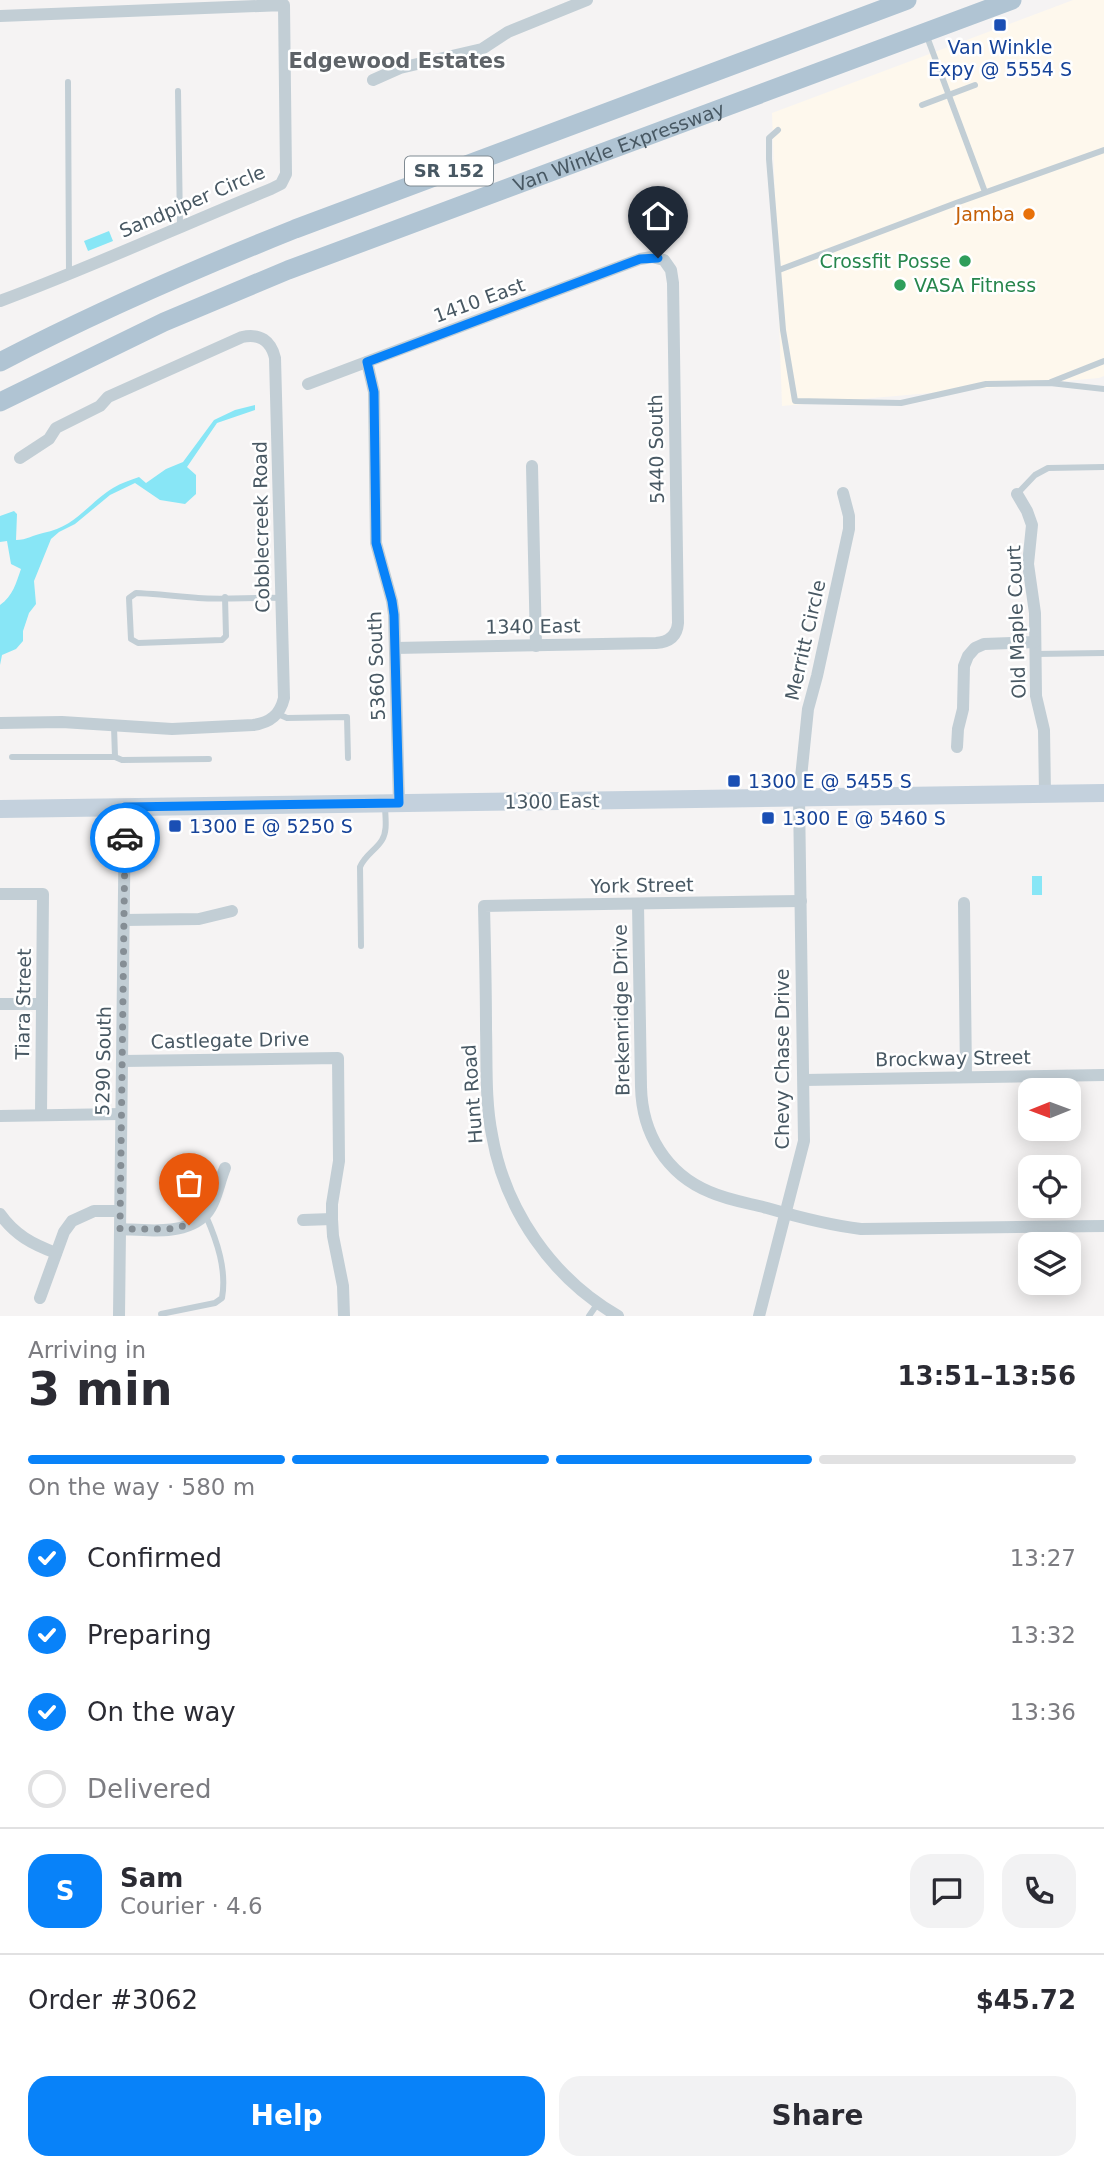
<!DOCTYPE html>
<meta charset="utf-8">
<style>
body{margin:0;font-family:"DejaVu Sans",sans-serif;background:#f2f2f3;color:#2b2b33;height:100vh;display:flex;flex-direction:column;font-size:26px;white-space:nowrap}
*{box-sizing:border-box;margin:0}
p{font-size:23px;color:#7c7c81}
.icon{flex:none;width:38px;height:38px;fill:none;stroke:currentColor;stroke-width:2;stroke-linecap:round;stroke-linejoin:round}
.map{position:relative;height:1316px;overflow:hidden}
.sheet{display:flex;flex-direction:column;background:#fff;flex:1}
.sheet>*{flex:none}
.needle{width:46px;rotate:269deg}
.controls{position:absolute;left:1018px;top:1078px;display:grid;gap:14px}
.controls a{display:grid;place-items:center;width:63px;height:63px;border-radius:14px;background:#fff;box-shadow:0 4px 18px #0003;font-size:35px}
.pin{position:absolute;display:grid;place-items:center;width:60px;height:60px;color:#fff;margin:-72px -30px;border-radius:50% 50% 50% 0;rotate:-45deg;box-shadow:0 0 7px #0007}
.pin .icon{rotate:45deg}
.courier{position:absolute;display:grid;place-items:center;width:70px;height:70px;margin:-35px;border:5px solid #0882f9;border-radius:50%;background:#fff;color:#222;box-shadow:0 2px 9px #0007}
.summary em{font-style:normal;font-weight:600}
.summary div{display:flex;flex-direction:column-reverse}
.summary{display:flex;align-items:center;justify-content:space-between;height:119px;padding:0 28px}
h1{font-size:46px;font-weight:600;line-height:52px}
.bar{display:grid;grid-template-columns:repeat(4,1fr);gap:10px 7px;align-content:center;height:84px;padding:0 28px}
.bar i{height:9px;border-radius:5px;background:#e1e1e2}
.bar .current{background:#0882f9}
.bar p{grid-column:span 4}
.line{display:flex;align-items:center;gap:18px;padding:0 28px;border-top:2px solid #e1e1e2}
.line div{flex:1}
.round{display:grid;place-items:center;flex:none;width:74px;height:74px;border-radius:21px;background:#f2f2f3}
ol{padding:0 28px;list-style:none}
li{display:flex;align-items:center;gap:21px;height:77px}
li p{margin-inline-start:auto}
li .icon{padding:7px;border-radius:50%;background:#0882f9;color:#fff;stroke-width:4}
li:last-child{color:#7c7c81}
li i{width:38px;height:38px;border:4px solid #e1e1e2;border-radius:50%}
.button{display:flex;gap:14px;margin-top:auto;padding:14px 28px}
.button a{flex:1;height:80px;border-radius:21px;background:#0882f9;color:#fff;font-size:28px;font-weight:600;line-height:80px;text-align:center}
.button a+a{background:#f2f2f3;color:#2b2b33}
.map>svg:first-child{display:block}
.commercial{fill:#fef8ed}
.water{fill:#88e6f6}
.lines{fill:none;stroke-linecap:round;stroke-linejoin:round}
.service{stroke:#c2ced5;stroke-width:6}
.minor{stroke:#c2ced5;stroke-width:12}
.secondary{stroke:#c4d1dd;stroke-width:18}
.primary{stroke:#b0c4d3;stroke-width:19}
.done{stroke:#858e95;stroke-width:7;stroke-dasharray:0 12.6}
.route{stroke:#0882f9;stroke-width:9}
.transit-dot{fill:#1a4fb4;stroke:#fff;stroke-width:2.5}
.food-dot{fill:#e8710a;stroke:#fff;stroke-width:2.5}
.leisure-dot{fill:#2e9e5b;stroke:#fff;stroke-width:2.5}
.labels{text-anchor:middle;stroke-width:5;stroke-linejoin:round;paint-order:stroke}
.shield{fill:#fff;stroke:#7f8a92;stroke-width:2}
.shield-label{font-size:18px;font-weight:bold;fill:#485863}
.transit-label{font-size:19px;fill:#164399;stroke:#fff;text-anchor:start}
.street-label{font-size:19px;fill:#485863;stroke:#fff}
.food-label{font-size:19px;fill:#c56008;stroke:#fff;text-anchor:end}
.leisure-label{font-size:19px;fill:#27864d;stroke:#fff;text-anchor:end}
.neighbourhood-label{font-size:21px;font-weight:bold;fill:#5e6368;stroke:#fff}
</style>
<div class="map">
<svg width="1104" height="1316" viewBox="0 0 1104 1316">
<rect width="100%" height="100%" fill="#f5f3f3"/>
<polygon class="commercial" points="1073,0 1104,0 1104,376 1099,378 782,406 772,113"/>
<g class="water">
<polygon points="109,231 113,241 88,251 84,241"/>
<path d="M255 405V410L217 423 187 467 196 475V494L185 504 160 500 135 483 110 495 75 524 59 532 51 539 34 581 36 604 29 613 23 631V641L16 649 2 655 0 665V605C13 596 16 583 21 569L11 564 7 541 0 542V516L14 511 17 514 16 540C27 540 33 535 43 533 76 527 87 504 113 488 121 483 131 480 139 477L146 483 166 469 183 462 214 420 235 410Z"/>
<rect x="1032" y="876" width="10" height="19"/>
</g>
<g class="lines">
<g class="service">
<polyline points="926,34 985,192"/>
<polyline points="68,82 69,273"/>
<polyline points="178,91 180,226"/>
<polyline points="922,105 975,85"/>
<polyline points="778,130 769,138 769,159 783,330 795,401 901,403 986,384 1050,383 1104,389"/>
<polyline points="779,270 956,203 1104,150"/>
<polyline points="1051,382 1104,361"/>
<polyline points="1017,494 1035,475 1048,468 1104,467"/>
<path d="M225 597 226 636 222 640 138 643 131 639 129 598 136 593C157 594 177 596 198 598 225 600 254 597 282 598"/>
<polyline points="1035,654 1104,653"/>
<polyline points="278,714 287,718 347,717 348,758"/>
<polyline points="114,726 115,757 122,760 209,759"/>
<polyline points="12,757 115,757"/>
<path d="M361 946 360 867C365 855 376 850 382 840 388 830 385 817 385 805"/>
<path d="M161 1314 215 1303 222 1298C227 1270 217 1241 206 1216"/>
<polyline points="589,1316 598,1303"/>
</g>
<g class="minor">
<path d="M0 16 284 5 286 174 281 184 271 189C180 226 92 267 0 301"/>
<polyline points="373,80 400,68 482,49 508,32 587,0"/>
<polyline points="367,362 374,392 376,543 392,601 394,615 399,803"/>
<path d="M308 384 640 259 652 257 664 260 671 270 673 283 678 623C677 636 669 642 656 643L395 648"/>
<polyline points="532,466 536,646"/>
<polyline points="1017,494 1027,511 1032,525 1028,564 1035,613 1036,696 1044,730 1045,794"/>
<path d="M0 723 62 722 172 729 253 725C270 723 280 715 284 698L275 358C271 341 260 333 242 337L108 397 100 406 56 428 49 439 20 458"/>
<polyline points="957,747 958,729 963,709 964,666 968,656 975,648 984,644 1035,642"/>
<polyline points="0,894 43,894 41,1115"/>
<polyline points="964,903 966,1077"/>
<path d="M638 904 641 1087C642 1133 666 1174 710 1192 728 1200 748 1203 767 1208 798 1217 828 1225 861 1229L1104 1226"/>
<polyline points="124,920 199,919 232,911"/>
<polyline points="0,1004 42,1004"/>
<polyline points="122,1061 338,1058 339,1161 332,1204 332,1219 333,1236 343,1286 344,1316"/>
<polyline points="804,1080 1104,1075"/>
<polyline points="0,1116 121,1114"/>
<path d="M0 1214C15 1235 32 1244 56 1253"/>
<polyline points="303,1220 332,1219"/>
<path d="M120 1229C146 1230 186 1236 206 1214 216 1203 219 1182 225 1168"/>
<polyline points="40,1298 64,1232 72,1221 94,1211 120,1211"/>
<polyline points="119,1316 125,807"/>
<path d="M618 1316C552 1278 505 1210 492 1135 485 1100 487 1064 486 1029 486 988 485 947 484 906L801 901"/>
<polyline points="759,1316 804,1141 799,797 808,709 817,676 849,529 849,516 843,493"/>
</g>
<polyline class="secondary" points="0,809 1104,793"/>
<g class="primary">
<path d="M0 362C96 312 195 269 295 229L907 0"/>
<path id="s1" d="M0 402 164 322 288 270 1012 0"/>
</g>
</g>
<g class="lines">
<polyline class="done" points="125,838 120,1229 168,1229 189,1225"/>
<polyline class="route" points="125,838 125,807 399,803 394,615 392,601 376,543 374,392 367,362 640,259 658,258"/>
</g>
<g class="transit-dot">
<rect x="993" y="18" width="14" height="14" rx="3.5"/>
<rect x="727" y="774" width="14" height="14" rx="3.5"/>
<rect x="761" y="811" width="14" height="14" rx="3.5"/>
<rect x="168" y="819" width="14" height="14" rx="3.5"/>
</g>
<circle class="food-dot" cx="1029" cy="214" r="7"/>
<g class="leisure-dot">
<circle cx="965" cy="261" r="7"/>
<circle cx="900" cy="285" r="7"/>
</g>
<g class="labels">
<rect class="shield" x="405" y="156.5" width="88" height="29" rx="5"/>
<g class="shield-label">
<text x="449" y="177">SR 152</text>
</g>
<g class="transit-label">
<text x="1000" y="54" text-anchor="middle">Van Winkle<tspan x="1000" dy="22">Expy @ 5554 S</tspan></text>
<text x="748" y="788">1300 E @ 5455 S</text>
<text x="782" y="825">1300 E @ 5460 S</text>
<text x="189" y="833">1300 E @ 5250 S</text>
</g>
<g class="street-label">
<text dy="7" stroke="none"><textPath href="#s1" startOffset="670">Van Winkle Expressway</textPath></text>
<text transform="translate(192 201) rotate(-23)" y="7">Sandpiper Circle</text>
<text transform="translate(479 300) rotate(-20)" y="7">1410 East</text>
<text transform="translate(656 449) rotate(-91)" y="7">5440 South</text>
<text transform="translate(261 527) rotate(-91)" y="7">Cobblecreek Road</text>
<text transform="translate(1016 622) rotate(-92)" y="7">Old Maple Court</text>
<text transform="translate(533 626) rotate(-1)" y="7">1340 East</text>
<text transform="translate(805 640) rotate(-77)" y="7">Merritt Circle</text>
<text transform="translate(376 666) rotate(-92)" y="7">5360 South</text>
<text transform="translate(552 801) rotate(-1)" y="7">1300 East</text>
<text transform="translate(642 885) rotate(-1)" y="7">York Street</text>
<text transform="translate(23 1004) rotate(-89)" y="7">Tiara Street</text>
<text transform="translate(621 1010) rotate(-91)" y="7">Brekenridge Drive</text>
<text transform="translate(230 1040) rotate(-1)" y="7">Castlegate Drive</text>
<text transform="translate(953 1058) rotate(-1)" y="7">Brockway Street</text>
<text transform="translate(782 1059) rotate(-90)" y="7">Chevy Chase Drive</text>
<text transform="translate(103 1061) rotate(-89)" y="7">5290 South</text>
<text transform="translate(472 1094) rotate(-94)" y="7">Hunt Road</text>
</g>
<g class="food-label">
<text x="1015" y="221">Jamba</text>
</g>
<g class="leisure-label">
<text x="951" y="268">Crossfit Posse</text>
<text x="914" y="292" text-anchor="start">VASA Fitness</text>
</g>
<g class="neighbourhood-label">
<text x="397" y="68">Edgewood Estates</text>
</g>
</g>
</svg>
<div class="controls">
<a><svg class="needle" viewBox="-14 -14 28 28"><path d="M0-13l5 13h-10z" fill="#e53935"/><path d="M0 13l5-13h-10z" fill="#7c7c81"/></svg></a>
<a><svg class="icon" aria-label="locate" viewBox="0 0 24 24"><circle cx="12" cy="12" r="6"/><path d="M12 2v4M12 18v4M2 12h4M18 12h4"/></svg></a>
<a><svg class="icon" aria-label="layers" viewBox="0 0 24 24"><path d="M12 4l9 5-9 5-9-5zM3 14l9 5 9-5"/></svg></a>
</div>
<div class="pin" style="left:189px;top:1225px;background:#ea580c"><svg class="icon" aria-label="bag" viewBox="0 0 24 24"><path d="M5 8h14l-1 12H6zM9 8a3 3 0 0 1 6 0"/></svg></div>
<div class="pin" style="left:658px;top:258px;background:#1f2937"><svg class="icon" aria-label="home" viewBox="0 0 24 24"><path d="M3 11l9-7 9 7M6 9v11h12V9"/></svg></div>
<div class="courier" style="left:125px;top:838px"><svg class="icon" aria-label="car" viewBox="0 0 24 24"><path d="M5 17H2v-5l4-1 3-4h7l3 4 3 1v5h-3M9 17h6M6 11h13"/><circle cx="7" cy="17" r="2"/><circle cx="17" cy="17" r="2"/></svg></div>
</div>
<section class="sheet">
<div class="summary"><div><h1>3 min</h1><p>Arriving in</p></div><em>13:51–13:56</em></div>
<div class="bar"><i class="current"></i><i class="current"></i><i class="current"></i><i></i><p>On the way · 580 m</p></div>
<ol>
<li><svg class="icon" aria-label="check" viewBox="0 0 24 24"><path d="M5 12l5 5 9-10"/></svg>Confirmed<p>13:27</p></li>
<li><svg class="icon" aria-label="check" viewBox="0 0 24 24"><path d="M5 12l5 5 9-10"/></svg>Preparing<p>13:32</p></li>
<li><svg class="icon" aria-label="check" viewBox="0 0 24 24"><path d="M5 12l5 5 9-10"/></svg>On the way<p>13:36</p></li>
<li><i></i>Delivered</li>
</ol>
<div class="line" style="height:126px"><b class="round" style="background:#0882f9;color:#fff">S</b><div><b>Sam</b><p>Courier · 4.6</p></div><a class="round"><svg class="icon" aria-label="chat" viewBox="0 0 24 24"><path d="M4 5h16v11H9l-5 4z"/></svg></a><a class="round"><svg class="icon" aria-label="phone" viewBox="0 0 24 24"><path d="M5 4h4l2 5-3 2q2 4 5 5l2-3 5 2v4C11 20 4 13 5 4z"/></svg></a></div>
<div class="line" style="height:91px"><div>Order #3062</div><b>$45.72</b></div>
<div class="button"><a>Help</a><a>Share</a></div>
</section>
